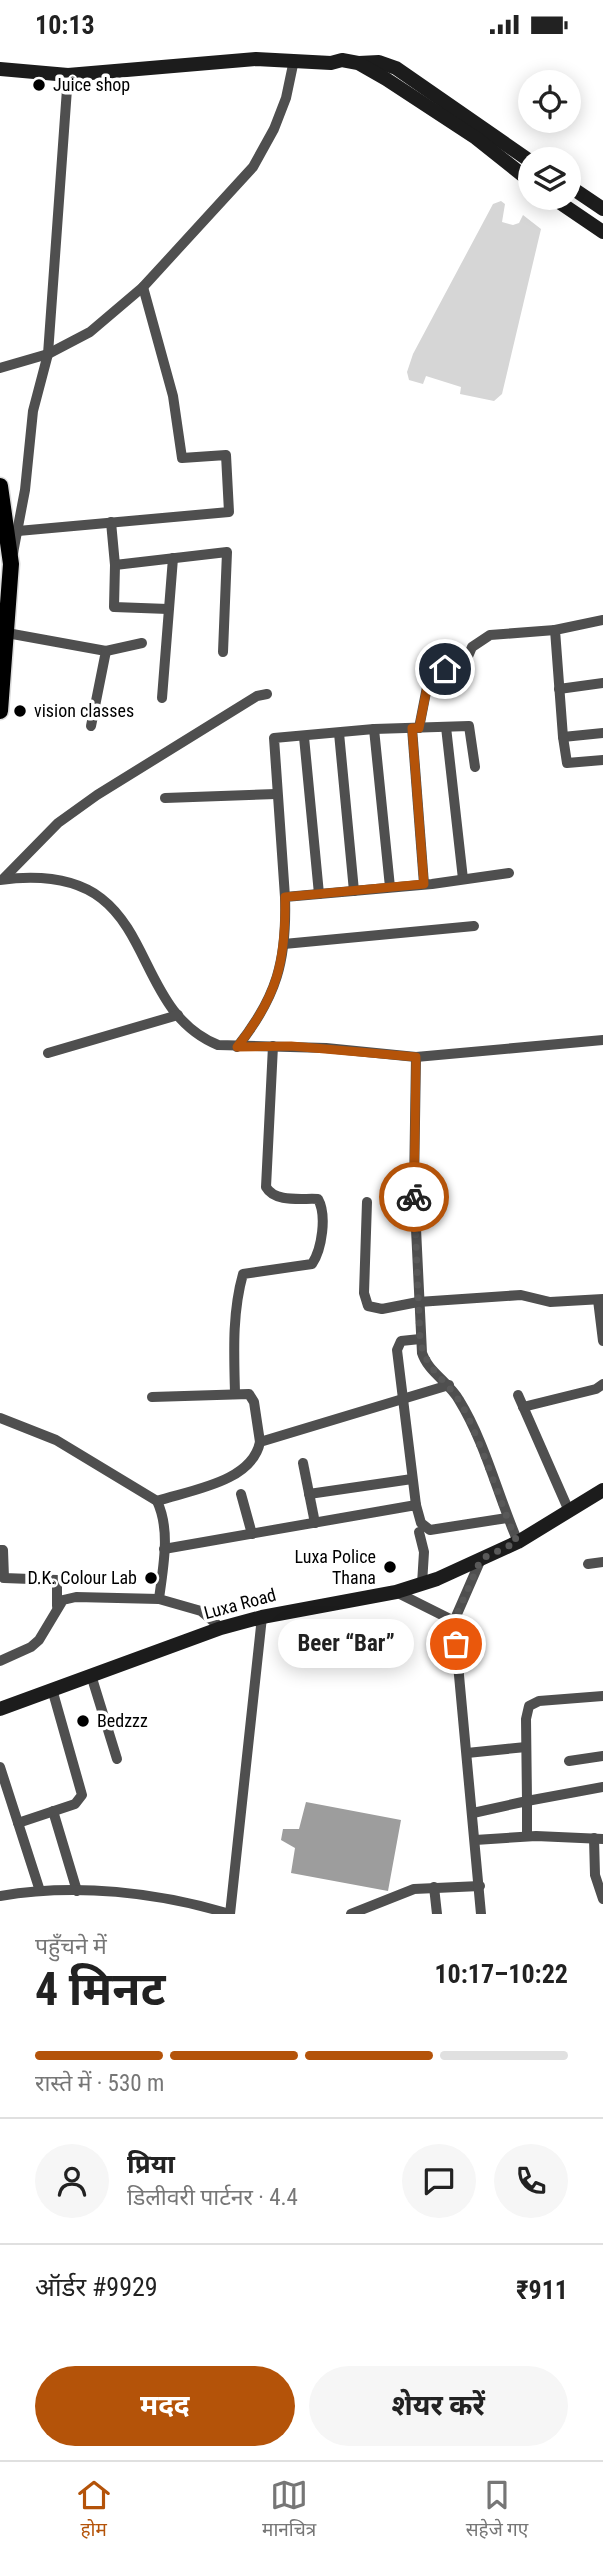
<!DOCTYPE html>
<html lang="hi">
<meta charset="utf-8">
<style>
body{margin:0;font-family:"Roboto Condensed","Noto Sans Devanagari",sans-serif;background:#f6f6f6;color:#222;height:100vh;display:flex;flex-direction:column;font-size:26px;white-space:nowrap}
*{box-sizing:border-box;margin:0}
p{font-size:23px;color:#767676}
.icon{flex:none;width:38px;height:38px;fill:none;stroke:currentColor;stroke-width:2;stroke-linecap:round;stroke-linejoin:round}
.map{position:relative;height:1865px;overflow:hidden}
.drawer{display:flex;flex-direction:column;background:#fff;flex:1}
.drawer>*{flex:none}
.fabs{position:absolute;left:518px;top:21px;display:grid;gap:14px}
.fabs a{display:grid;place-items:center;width:63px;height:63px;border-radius:50%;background:#fff;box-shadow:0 4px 18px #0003;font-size:35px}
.pin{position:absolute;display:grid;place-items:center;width:60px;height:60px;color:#fff;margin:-30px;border:4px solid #fff;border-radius:50%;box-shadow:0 2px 7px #0007}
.courier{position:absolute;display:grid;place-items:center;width:70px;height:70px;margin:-35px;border:5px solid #b45309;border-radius:50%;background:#fff;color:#222;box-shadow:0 2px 9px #0007}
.bubble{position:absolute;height:49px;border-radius:24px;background:#fff;box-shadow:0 4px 18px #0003;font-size:23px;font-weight:700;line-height:49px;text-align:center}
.summary em{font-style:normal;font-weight:700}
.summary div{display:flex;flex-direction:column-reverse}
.summary{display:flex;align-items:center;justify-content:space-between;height:119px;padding:0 35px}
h1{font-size:46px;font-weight:700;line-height:52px}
.bar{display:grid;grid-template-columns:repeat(4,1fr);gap:10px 7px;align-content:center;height:84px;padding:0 35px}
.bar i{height:9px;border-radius:5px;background:#e0e0e0}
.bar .current{background:#b45309}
.bar p{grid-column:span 4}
.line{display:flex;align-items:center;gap:18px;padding:0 35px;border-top:2px solid #e0e0e0}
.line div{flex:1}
.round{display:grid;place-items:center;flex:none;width:74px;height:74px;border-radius:37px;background:#f6f6f6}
.button{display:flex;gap:14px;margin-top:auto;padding:14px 35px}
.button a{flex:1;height:80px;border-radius:42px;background:#b45309;color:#fff;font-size:28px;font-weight:700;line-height:80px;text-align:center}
.button a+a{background:#f6f6f6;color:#222}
.status{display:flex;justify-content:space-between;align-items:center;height:49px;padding:0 35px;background:#fff;direction:ltr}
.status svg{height:19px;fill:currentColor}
.dock{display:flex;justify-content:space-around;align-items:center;height:98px;border-top:2px solid #e0e0e0;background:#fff;font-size:19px;color:#767676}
.dock a{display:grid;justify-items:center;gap:4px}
.dock .current{color:#b45309}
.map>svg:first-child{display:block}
.green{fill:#d6d6d6}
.water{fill:#9d9d9d}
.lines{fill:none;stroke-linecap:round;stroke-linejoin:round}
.primary-casing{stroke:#dbdbdb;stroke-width:19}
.street{stroke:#4f4f4f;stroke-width:10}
.secondary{stroke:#1c1c1c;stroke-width:14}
.primary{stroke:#000;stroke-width:16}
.done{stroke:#595959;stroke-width:7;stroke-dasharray:0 12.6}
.route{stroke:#b45309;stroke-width:9}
.poi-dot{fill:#000;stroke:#fff;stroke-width:2.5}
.labels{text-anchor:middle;stroke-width:7;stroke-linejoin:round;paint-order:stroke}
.poi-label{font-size:18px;fill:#000;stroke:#fff;text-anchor:start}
.street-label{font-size:18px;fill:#000;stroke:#fff}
</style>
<div class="status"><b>10:13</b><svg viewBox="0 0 49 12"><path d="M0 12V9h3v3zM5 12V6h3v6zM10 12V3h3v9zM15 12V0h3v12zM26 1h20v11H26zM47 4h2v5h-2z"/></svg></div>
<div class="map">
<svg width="603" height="1865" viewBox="0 0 603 1865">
<rect width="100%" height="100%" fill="#fff"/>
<polygon class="green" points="501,152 505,155 502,173 513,176 519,174 523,166 541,180 502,345 494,352 460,345 461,338 426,327 423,335 409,331 407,323 413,305 493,155"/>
<polygon class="water" points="306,1753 401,1771 388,1842 291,1824 295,1799 281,1791 283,1780 299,1780"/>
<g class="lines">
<defs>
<polyline id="primary" points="0,437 11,515 0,662"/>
</defs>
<use href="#primary" class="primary-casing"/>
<g class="street">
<polyline points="0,319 48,305 90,283 143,238 253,118 274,80 286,49 294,11"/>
<polyline points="111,473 115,516 227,503 223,603"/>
<polyline points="18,482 229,463 226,406 182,409 173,347 143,238"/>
<polyline points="13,504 25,441 33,362 48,305 68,26"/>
<polyline points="115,516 114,558 168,560"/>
<polyline points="603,571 555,581 563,688 603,684"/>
<polyline points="7,584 106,602 91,677"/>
<polyline points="106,602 142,594"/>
<polyline points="559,640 603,634"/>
<polyline points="162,649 173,509"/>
<polyline points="446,678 463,830"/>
<polyline points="412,679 424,835"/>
<polyline points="419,679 428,633 438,630 445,619 460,626 472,598 490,586 555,581"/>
<polyline points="374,680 390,838"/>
<polyline points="339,684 354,842"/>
<polyline points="304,688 319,845"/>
<polyline points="563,688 567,714 603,711"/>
<polyline points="165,749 276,745"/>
<polyline points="3,830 58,774 97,746 257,647 267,645"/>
<path d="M0 831C165 809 120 956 218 996L326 999 416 1008 603 991"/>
<polyline points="285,848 274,689 374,680 469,677 475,718"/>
<polyline points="284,895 474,877"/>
<path d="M237 998C277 948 287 911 285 848L432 835 509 824"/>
<polyline points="48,1004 178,966"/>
<path d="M416 1008 414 1138 422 1304C428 1323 449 1333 459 1351 485 1393 498 1447 518 1493"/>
<polyline points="367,1153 364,1244 368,1257 382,1260 418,1253 521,1246 550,1253 603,1250"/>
<polyline points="598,1251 603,1292"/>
<path d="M235 1344C234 1304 232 1264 243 1225L312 1215C322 1200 327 1166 318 1150 302 1149 275 1154 266 1138L273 997"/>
<polyline points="518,1346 569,1462"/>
<polyline points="152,1348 249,1345 254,1353 260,1393"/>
<polyline points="523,1358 596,1340 603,1335"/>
<path d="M0 1369 56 1391 157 1452C171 1482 163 1518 159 1550L201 1562 221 1579"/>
<polyline points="303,1414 315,1474"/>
<polyline points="241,1445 252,1485"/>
<polyline points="309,1445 412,1430"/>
<path d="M157 1452C191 1441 252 1433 260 1393L449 1336"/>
<polyline points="416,1456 397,1301 401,1292 420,1290"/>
<polyline points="419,1483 424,1503 422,1535"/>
<polyline points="164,1500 416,1456 421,1474 430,1481 507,1469"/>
<polyline points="0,1501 3,1501 4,1529 57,1531 57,1557"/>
<polyline points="588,1515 603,1513"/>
<polyline points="396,1543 454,1572"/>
<polyline points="0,1612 31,1598 39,1591 63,1551 76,1548 159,1550"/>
<polyline points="91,1626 117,1710"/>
<polyline points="467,1704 526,1698"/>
<polyline points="569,1712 603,1707"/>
<polyline points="0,1718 40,1842"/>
<polyline points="53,1762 77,1842"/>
<polyline points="473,1764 527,1752 526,1670 529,1657 539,1652 603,1647"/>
<polyline points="18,1774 75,1755 82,1746 52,1640"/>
<polyline points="527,1787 527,1752 603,1738"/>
<polyline points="594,1789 595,1826 603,1850"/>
<polyline points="475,1791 536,1787 603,1790"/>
<polyline points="434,1838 437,1865"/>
<path d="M0 1847C75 1834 158 1843 230 1865"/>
<polyline points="230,1865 262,1568"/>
<polyline points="351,1865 414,1840 480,1837"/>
<polyline points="481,1865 454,1572 481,1510"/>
</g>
<g class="secondary">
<polyline points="359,14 379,13 396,19 530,112"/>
<polyline points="0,20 68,26 256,10 331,14 342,11 358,14 386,30 476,89 530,132"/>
<polyline points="569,137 603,160"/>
<polyline points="553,149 603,183"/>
<polyline points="0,1660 221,1579 262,1568 396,1543 437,1530 518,1493 603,1441"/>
</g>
<use href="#primary" class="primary"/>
</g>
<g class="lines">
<path class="done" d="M414 1148 420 1290C426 1325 450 1331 465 1362 485 1404 499 1450 517 1493L481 1510 454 1572 456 1595"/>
<path class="route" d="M414 1148 416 1008 291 997 237 998C278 947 286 911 285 848L424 835 412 679H419L428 634 438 630 445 620"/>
</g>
<g class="poi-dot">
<circle cx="39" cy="36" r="7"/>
<circle cx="20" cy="662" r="7"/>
<circle cx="390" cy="1518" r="7"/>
<circle cx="151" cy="1529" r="7"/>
<circle cx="83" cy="1672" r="7"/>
</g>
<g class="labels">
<g class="poi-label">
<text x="53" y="42">Juice shop</text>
<text x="34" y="668">vision classes</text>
<text x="376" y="1514" text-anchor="end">Luxa Police<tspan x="376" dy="21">Thana</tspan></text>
<text x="137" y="1535" text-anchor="end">D.K. Colour Lab</text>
<text x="97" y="1678">Bedzzz</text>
</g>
<g class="street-label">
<text transform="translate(240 1555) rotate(-15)" y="6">Luxa Road</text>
</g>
</g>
</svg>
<div class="fabs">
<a><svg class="icon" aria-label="locate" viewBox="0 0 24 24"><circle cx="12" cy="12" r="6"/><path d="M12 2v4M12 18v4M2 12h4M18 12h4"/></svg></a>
<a><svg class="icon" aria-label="layers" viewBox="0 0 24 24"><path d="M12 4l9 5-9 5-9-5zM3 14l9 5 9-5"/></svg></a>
</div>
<div class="pin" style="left:456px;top:1595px;background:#ea580c"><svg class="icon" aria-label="bag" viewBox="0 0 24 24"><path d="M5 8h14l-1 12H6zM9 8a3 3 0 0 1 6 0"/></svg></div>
<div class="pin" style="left:445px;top:620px;background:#1f2937"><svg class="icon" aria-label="home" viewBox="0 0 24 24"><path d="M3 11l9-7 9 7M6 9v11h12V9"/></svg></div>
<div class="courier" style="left:414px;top:1148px"><svg class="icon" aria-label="bike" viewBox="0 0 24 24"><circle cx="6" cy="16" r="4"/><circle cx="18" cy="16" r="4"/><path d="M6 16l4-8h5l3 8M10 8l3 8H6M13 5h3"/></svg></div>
<div class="bubble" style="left:278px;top:1570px;width:136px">Beer “Bar”</div>
</div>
<section class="drawer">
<div class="summary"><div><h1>4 मिनट</h1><p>पहुँचने में</p></div><em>10:17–10:22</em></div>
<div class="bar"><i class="current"></i><i class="current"></i><i class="current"></i><i></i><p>रास्ते में · 530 m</p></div>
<div class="line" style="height:126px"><a class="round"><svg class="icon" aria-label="person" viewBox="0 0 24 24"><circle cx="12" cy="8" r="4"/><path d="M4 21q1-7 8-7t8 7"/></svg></a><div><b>प्रिया</b><p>डिलीवरी पार्टनर · 4.4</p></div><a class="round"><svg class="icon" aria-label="chat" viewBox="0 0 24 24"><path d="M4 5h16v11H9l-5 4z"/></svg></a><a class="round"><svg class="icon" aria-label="phone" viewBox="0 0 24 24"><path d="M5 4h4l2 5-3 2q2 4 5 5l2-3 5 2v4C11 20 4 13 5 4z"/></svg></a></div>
<div class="line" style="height:91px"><div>ऑर्डर #9929</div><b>₹911</b></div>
<div class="button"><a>मदद</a><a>शेयर करें</a></div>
</section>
<nav class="dock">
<a class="current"><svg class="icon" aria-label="home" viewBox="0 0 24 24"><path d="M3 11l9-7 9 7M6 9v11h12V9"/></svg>होम</a>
<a><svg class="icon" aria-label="map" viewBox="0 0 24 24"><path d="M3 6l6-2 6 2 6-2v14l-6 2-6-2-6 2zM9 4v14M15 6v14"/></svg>मानचित्र</a>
<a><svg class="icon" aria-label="saved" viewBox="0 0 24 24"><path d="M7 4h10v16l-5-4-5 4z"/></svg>सहेजे गए</a>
</nav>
